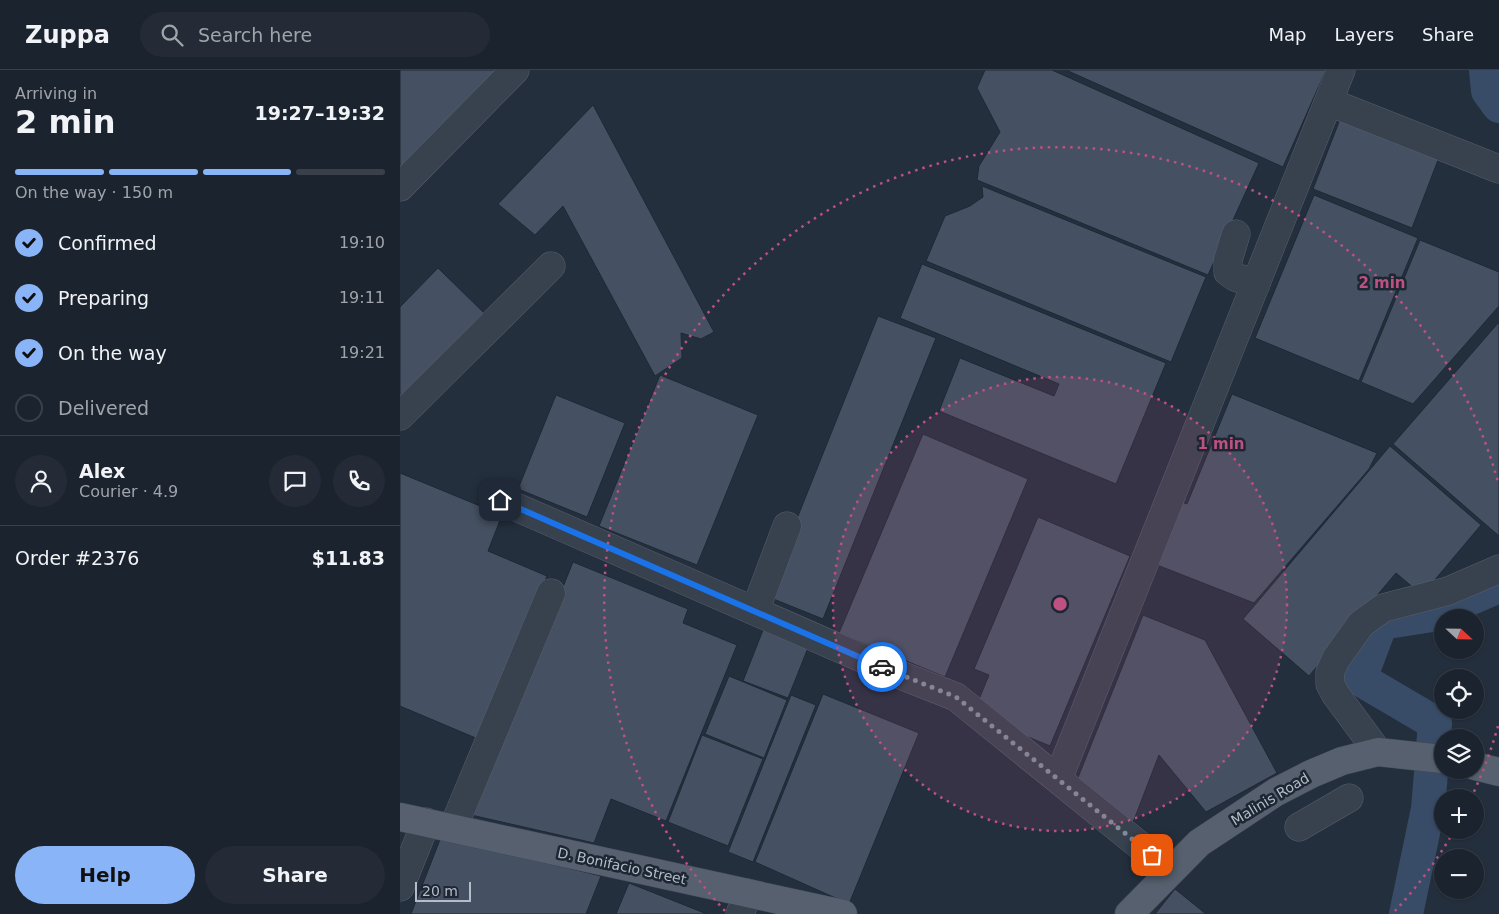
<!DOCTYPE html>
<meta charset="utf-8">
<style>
body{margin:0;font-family:"DejaVu Sans",sans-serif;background:#242b36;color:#f1f3f6;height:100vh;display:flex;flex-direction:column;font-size:19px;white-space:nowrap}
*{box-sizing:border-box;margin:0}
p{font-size:16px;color:#a0a4aa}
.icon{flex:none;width:28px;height:28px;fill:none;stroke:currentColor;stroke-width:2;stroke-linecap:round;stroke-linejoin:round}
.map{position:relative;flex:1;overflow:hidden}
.side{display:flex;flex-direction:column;background:#1b232e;width:400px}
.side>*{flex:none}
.needle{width:32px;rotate:112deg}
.buttons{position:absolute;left:1034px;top:539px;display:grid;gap:10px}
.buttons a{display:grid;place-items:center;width:50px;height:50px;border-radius:50%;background:#1b232e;box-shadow:0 1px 4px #0004,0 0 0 1px #39404a;font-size:25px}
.scale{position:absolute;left:15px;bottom:12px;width:56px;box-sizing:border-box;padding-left:5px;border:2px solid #b4bcc9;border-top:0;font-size:14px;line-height:18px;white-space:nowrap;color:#b4bcc9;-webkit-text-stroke:4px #1d2633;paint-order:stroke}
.pin{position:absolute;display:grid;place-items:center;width:42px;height:42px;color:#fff;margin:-21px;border-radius:10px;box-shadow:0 2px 8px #0006}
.courier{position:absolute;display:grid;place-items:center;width:50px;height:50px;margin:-25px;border:4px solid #1a73e8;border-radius:50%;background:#fff;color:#222;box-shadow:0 1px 6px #0007}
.summary em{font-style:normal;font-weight:700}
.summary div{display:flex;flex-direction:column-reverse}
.summary{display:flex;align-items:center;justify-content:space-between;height:85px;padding:0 15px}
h1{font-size:32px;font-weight:700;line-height:38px}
.bar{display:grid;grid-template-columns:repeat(4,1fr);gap:8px 5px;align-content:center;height:60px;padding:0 15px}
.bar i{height:6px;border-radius:4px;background:#39404a}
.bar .selected{background:#8ab4f8}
.bar p{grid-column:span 4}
.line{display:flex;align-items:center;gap:12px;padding:0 15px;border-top:1px solid #39404a}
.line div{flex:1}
.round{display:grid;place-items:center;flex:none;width:52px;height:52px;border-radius:26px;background:#242b36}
ol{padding:0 15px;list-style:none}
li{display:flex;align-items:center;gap:15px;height:55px}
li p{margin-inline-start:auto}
li .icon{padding:5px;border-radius:50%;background:#8ab4f8;color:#111;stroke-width:4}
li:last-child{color:#a0a4aa}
li i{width:28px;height:28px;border:2px solid #39404a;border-radius:50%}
.action{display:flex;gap:10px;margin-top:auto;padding:10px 15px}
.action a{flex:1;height:58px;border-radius:30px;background:#8ab4f8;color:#111;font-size:20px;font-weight:700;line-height:58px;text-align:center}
.action a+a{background:#242b36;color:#f1f3f6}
header{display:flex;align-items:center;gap:30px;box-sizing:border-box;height:70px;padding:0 25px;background:#1b232e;border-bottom:1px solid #39404a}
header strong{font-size:24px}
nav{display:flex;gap:28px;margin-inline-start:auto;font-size:18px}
.search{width:350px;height:45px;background:#242b36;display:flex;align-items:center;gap:12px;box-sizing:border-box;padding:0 18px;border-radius:28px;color:#a0a4aa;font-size:19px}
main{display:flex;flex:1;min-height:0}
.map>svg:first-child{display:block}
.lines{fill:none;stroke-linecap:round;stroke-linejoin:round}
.river{stroke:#394c67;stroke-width:34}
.building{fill:#455162;stroke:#1f2835}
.minor-casing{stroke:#565f6c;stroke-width:29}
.major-casing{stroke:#414a57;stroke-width:29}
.minor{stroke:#38414e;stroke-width:28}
.major{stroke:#56606e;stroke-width:28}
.done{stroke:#828b98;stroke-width:5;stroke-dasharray:0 9}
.route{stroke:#1a73e8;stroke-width:6}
.ring{fill:none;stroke:#bd5182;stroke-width:2.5;stroke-dasharray:2.5 5}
.labels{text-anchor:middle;stroke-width:5;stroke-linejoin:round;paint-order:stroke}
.street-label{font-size:14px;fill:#b4bcc9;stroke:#1d2633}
.centre{fill:#bd5182;stroke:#1d2633;stroke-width:2.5}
.ring-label{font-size:15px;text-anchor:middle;font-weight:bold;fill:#bd5182;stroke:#1d2633;stroke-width:5;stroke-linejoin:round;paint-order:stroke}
</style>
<header>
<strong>Zuppa</strong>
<div class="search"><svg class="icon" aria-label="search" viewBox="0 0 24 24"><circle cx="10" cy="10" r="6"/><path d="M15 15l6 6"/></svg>Search here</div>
<nav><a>Map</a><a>Layers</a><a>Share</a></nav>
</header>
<main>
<section class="side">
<div class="summary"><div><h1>2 min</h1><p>Arriving in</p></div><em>19:27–19:32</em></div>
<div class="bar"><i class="selected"></i><i class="selected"></i><i class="selected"></i><i></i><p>On the way · 150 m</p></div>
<ol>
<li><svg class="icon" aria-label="check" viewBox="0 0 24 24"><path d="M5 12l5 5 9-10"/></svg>Confirmed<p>19:10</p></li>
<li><svg class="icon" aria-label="check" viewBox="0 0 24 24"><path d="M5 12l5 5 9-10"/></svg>Preparing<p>19:11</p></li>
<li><svg class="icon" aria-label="check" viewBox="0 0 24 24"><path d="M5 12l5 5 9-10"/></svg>On the way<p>19:21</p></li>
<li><i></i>Delivered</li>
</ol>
<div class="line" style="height:90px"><a class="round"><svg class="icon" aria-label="person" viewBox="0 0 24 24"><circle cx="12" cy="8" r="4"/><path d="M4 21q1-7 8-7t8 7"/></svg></a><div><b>Alex</b><p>Courier · 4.9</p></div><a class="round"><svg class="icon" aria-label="chat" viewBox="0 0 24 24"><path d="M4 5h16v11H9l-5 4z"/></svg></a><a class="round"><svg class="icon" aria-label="phone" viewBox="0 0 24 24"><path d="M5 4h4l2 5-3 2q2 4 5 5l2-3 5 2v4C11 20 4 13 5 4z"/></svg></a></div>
<div class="line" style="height:65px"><div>Order #2376</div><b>$11.83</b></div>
<div class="action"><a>Help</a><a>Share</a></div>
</section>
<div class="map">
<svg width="1099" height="844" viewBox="0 0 1099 844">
<rect width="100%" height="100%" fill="#242f3e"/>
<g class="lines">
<g class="river">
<polyline points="1086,0 1088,21 1099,36"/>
<polyline points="1006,844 1028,739 1035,653 960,609 981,553 1032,545 1099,516"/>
</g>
</g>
<g class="building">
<polygon points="0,0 103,0 0,104"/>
<polygon points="585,0 652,0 859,93 808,205 577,110 579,96 600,62 577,18"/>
<polygon points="666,0 926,0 883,97"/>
<polygon points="193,35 314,262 301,269 281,263 282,288 255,306 163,136 135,165 98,134"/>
<polygon points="944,39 1043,77 1012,158 913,119"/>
<polygon points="582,116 806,207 771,292 526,191 545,146 570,136 583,127"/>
<polygon points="914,125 1018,168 959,311 855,268"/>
<polygon points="1020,170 1099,202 1099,236 1013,334 961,312"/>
<polygon points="522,194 766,293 716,414 539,341 560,288 654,326 659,314 500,248"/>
<polygon points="38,198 85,244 0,331 0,237"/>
<polygon points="478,246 536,268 423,549 366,526"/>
<polygon points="1099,252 1099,466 993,374"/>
<polygon points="260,305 358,345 297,495 199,456"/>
<polygon points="832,324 977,383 969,399 854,533 757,495 782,432 787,434"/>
<polygon points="156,325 225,353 187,447 118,419"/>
<polygon points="523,364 628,409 545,607 439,563"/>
<polygon points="990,376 1081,455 1022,525 996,503 909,606 843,549"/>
<polygon points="0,403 102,445 88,481 147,506 78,669 0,636"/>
<polygon points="638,447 730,486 650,676 604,657 577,634 589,605 574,599"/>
<polygon points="173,492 288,539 283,553 337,575 266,751 211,729 194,773 71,745"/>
<polygon points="743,545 805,570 877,703 806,742 759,685 732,755 677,710"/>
<polygon points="363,560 408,578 388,628 343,611"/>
<polygon points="329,606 387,630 364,688 305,664"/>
<polygon points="423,624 519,663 449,834 355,792"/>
<polygon points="391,625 416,635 353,792 328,782"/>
<polygon points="302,665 363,689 328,776 268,752"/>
<polygon points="41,767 201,806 186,844 11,844"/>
<polygon points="229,813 307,844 216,844"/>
<polygon points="775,819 806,844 755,844"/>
</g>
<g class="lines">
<defs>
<g id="minor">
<polyline points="929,32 1099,99"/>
<polyline points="0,117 115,0"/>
<polyline points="836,164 828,190 828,202 835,207 856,214"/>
<polyline points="0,346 151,196"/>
<polyline points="100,430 503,606 556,627 770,800"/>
<polyline points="355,541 387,456"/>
<polyline points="978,682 936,625 930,614 930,602 936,589 961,554 983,538 1048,521 1099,499"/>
<polyline points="658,709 941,0"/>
<polyline points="899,757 949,728"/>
<polyline points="53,758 151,523"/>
<polyline points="0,817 26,752"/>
<polyline points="340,844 348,823"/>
</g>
<g id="major">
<polyline points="1075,696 1099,702"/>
<polyline points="0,747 443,844"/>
<polyline points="729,844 799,773 876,722 911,704 942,691 978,682 1042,689"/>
</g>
</defs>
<use href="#minor" class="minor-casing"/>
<use href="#major" class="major-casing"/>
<use href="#minor" class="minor"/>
<use href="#major" class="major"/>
</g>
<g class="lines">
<polyline class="done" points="482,597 556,627 752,785"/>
<polyline class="route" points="100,430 482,597"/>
</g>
<circle cx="660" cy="534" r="227" fill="#bd5182" fill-opacity=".12"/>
<g class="ring">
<circle cx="660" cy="534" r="227"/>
<path d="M1098 656A455 455 0 0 1 1072 726M1054 761A455 455 0 0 1 995 841M325 841A455 455 0 1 1 1098 412"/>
</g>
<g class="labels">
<g class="street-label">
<text transform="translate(870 729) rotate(-31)" y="5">Malinis Road</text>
<text transform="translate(222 796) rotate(12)" y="5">D. Bonifacio Street</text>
</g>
</g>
<circle cx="660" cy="534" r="8" class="centre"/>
<g class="ring-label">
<text x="982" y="218">2 min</text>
<text x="821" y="379">1 min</text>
</g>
</svg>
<div class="buttons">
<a><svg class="needle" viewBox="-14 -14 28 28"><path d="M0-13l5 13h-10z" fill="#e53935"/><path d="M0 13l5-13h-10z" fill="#a0a4aa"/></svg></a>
<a><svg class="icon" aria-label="locate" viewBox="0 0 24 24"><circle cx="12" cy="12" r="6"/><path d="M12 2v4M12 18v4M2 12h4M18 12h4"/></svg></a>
<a><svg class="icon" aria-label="layers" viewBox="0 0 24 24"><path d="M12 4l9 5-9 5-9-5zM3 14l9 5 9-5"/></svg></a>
<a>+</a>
<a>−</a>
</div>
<div class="scale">20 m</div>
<div class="pin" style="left:752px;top:785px;background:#ea580c"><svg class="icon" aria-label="bag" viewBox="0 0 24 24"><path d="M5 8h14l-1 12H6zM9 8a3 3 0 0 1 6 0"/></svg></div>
<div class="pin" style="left:100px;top:430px;background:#1f2937"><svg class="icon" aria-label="home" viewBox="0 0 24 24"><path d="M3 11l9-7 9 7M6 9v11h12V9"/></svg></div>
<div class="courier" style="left:482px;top:597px"><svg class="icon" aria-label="car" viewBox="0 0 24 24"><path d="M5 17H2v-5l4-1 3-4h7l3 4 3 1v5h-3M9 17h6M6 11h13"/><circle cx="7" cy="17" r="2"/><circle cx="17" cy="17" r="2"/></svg></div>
</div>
</main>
